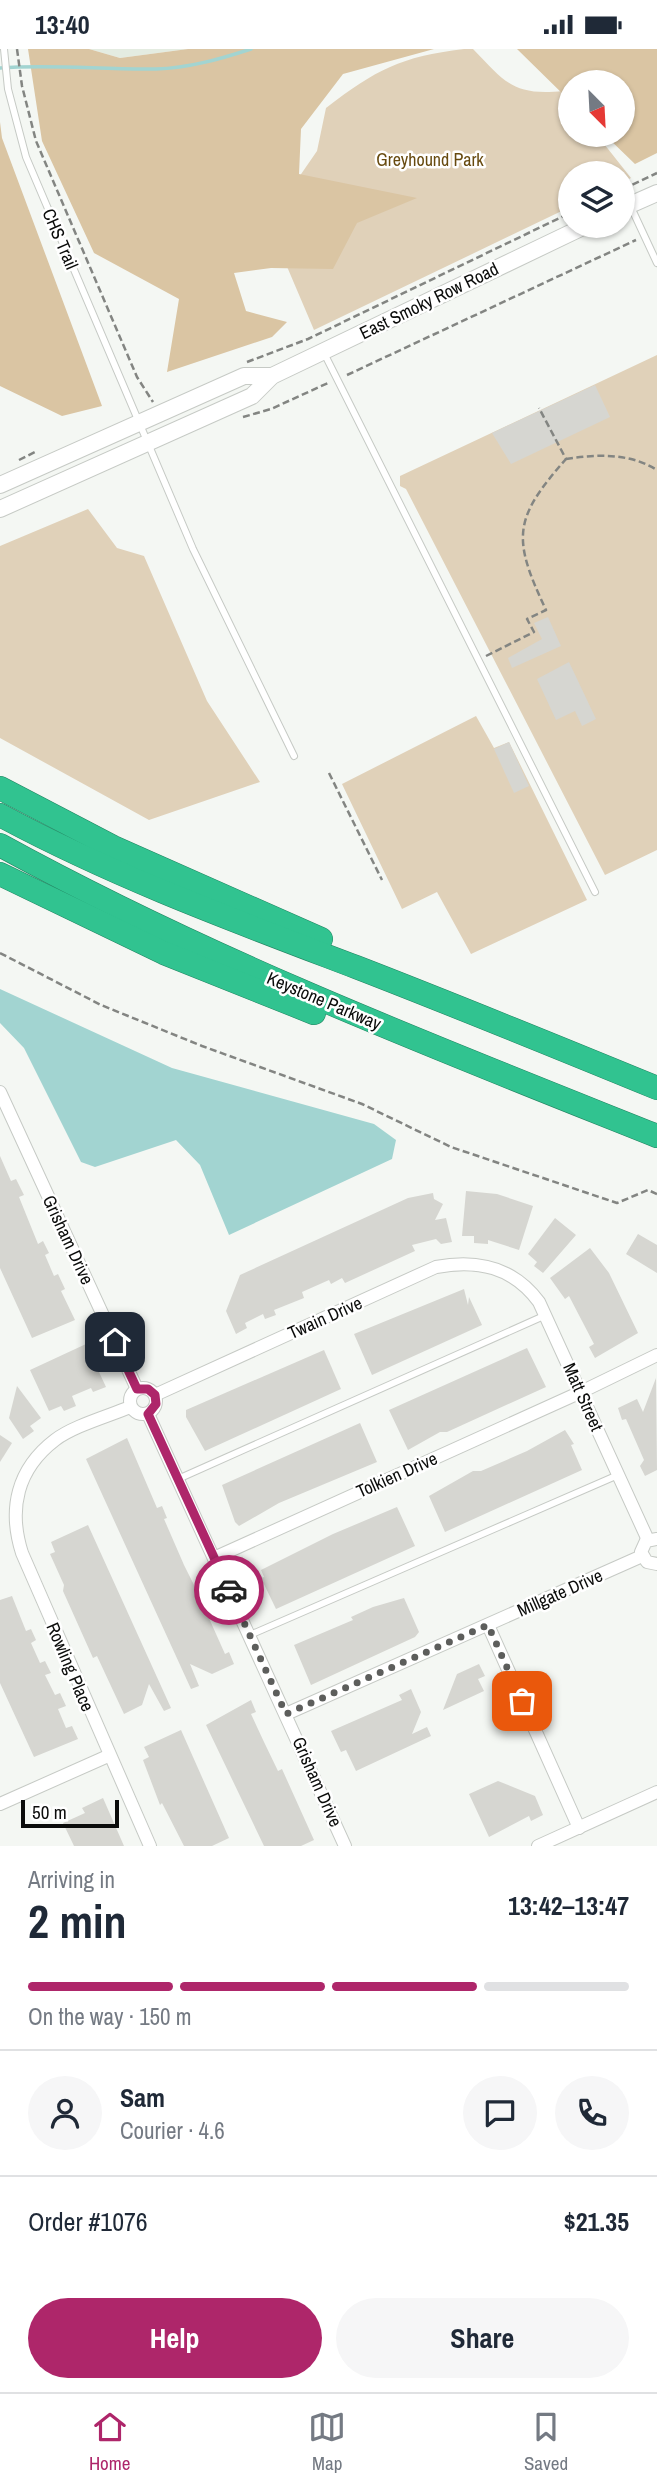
<!DOCTYPE html>
<meta charset="utf-8">
<style>
body{margin:0;font-family:"Archivo Narrow",sans-serif;background:#f6f6f7;color:#1f2937;height:100vh;display:flex;flex-direction:column;font-size:26px;white-space:nowrap}
*{box-sizing:border-box;margin:0}
p{font-size:23px;color:#747a83}
.icon{flex:none;width:38px;height:38px;fill:none;stroke:currentColor;stroke-width:2;stroke-linecap:round;stroke-linejoin:round}
.map{position:relative;height:1797px;overflow:hidden}
.panel{display:flex;flex-direction:column;background:#fff;flex:1}
.panel>*{flex:none}
.needle{width:46px;rotate:156deg}
.tools{position:absolute;left:558px;top:21px;display:grid;gap:14px}
.tools a{display:grid;place-items:center;width:77px;height:77px;border-radius:50%;background:#fff;box-shadow:0 2px 5px #0004;font-size:35px}
.scale{position:absolute;left:21px;bottom:18px;width:98px;box-sizing:border-box;padding-left:7px;border:4px solid #0b0c0b;border-top:0;font-size:19px;line-height:24px;white-space:nowrap;color:#0b0c0b;-webkit-text-stroke:5px #fff;paint-order:stroke}
.pin{position:absolute;display:grid;place-items:center;width:60px;height:60px;color:#fff;margin:-30px;border-radius:14px;box-shadow:0 4px 10px #0006}
.courier{position:absolute;display:grid;place-items:center;width:70px;height:70px;margin:-35px;border:5px solid #ae266a;border-radius:50%;background:#fff;color:#222;box-shadow:0 2px 9px #0007}
.summary em{font-style:normal;font-weight:700}
.summary div{display:flex;flex-direction:column-reverse}
.summary{display:flex;align-items:center;justify-content:space-between;height:119px;padding:0 28px}
h1{font-size:46px;font-weight:700;line-height:52px}
.bar{display:grid;grid-template-columns:repeat(4,1fr);gap:10px 7px;align-content:center;height:84px;padding:0 28px}
.bar i{height:9px;border-radius:5px;background:#e0e1e3}
.bar .on{background:#ae266a}
.bar p{grid-column:span 4}
.line{display:flex;align-items:center;gap:18px;padding:0 28px;border-top:2px solid #e0e1e3}
.line div{flex:1}
.round{display:grid;place-items:center;flex:none;width:74px;height:74px;border-radius:37px;background:#f6f6f7}
.action{display:flex;gap:14px;margin-top:auto;padding:14px 28px}
.action a{flex:1;height:80px;border-radius:42px;background:#ae266a;color:#fff;font-size:28px;font-weight:700;line-height:80px;text-align:center}
.action a+a{background:#f6f6f7;color:#1f2937}
.status{display:flex;justify-content:space-between;align-items:center;height:49px;padding:0 35px;background:#fff;direction:ltr}
.status svg{height:19px;fill:currentColor}
.menu{display:flex;justify-content:space-around;align-items:center;height:98px;border-top:2px solid #e0e1e3;background:#fff;font-size:19px;color:#747a83}
.menu a{display:grid;justify-items:center;gap:4px}
.menu .on{color:#ae266a}
.map>svg:first-child{display:block}
.built{fill:#e4ece1}
.green{fill:#e0d1b9}
.forest{fill:#dac5a3}
.water{fill:#a2d4d1}
.lines{fill:none;stroke-linecap:round;stroke-linejoin:round}
.stream{stroke:#a2d4d1;stroke-width:3.5}
.building{fill:#d6d6d1}
.service-casing{stroke:#c6cac5;stroke-width:8}
.minor-casing{stroke:#c6cac5;stroke-width:14}
.tertiary-casing{stroke:#c6cac5;stroke-width:18}
.motorway-casing{stroke:#248361;stroke-width:24}
.path{stroke:#838582;stroke-width:2.5;stroke-dasharray:7 3.5;stroke-linecap:butt}
.service{stroke:#fff;stroke-width:6}
.minor{stroke:#fff;stroke-width:12}
.tertiary{stroke:#fff;stroke-width:16}
.motorway{stroke:#31c390;stroke-width:23}
.done{stroke:#5d5e5c;stroke-width:7;stroke-dasharray:0 12.6}
.route{stroke:#ae266a;stroke-width:9}
.labels{text-anchor:middle;stroke-width:5;stroke-linejoin:round;paint-order:stroke}
.park-label{font-size:18px;fill:#674a0f;stroke:#fff}
.street-label{font-size:18px;fill:#0b0c0b;stroke:#fff}
</style>
<div class="status"><b>13:40</b><svg viewBox="0 0 49 12"><path d="M0 12V9h3v3zM5 12V6h3v6zM10 12V3h3v9zM15 12V0h3v12zM26 1h20v11H26zM47 4h2v5h-2z"/></svg></div>
<div class="map">
<svg width="657" height="1797" viewBox="0 0 657 1797">
<rect width="100%" height="100%" fill="#f4f7f3"/>
<polygon class="built" points="89,0 188,0 120,9"/>
<g class="green">
<path d="M464 0H473C505 33 513 47 563 42L570 52V86H597L631 129 623 133V124H570V158L314 281 268 173 317 102 326 59C377 20 400 8 464 0Z"/>
<polygon points="657,306 657,801 605,826 406,440 400,437 400,427"/>
<polygon points="88,460 117,499 144,507 207,652 260,733 149,771 0,689 0,497"/>
<polygon points="476,667 494,699 509,693 587,851 471,905 437,843 402,860 342,735"/>
</g>
<g class="forest">
<polygon points="28,0 89,0 120,9 188,0 434,0 343,25 301,80 299,125 417,149 357,174 333,220 271,219 234,224 246,262 287,273 272,288 167,323 179,250 94,204 42,92"/>
<polygon points="517,0 657,0 657,104 635,115 605,86 623,86 623,33 570,33 570,52"/>
<polygon points="0,73 2,89 102,357 62,367 0,337"/>
</g>
<polygon class="water" points="0,940 172,1019 374,1075 396,1091 392,1110 229,1186 200,1116 176,1091 95,1118 81,1113 24,999 0,974"/>
<g class="lines">
<path class="stream" d="M0 19C52 15 104 21 156 20 189 19 220 10 251 0"/>
</g>
<g class="building">
<polygon points="595,336 610,368 511,415 492,384"/>
<polygon points="548,568 561,597 512,619 508,609 542,590 534,574"/>
<polygon points="569,613 596,670 582,677 575,662 556,671 537,630"/>
<polygon points="509,693 529,737 514,744 494,700"/>
<polygon points="0,1107 11,1132 16,1130 24,1146 19,1148 38,1195 43,1192 49,1204 45,1206 54,1227 58,1225 65,1240 61,1242 75,1271 32,1289 0,1219"/>
<polygon points="466,1142 497,1145 533,1157 519,1201 488,1191 488,1195 474,1194 474,1187 462,1187"/>
<polygon points="433,1144 434,1150 443,1155 435,1171 446,1169 452,1193 441,1195 436,1190 412,1196 415,1202 345,1234 342,1229 331,1235 329,1231 302,1243 304,1249 274,1261 276,1266 265,1270 263,1265 245,1274 247,1279 236,1285 226,1262 240,1226 408,1149"/>
<polygon points="555,1169 576,1186 543,1224 534,1217 537,1213 528,1205"/>
<polygon points="638,1185 657,1196 657,1224 626,1205"/>
<polygon points="590,1199 609,1224 638,1284 595,1309 589,1298 594,1295 569,1247 565,1250 550,1229"/>
<polygon points="464,1240 468,1256 469,1248 482,1276 372,1326 354,1285"/>
<polygon points="86,1295 106,1338 93,1343 91,1339 72,1347 76,1357 64,1362 61,1357 49,1362 30,1321"/>
<polygon points="527,1299 546,1338 447,1383 440,1383 408,1401 389,1361"/>
<polygon points="324,1301 341,1340 205,1402 186,1368 186,1361"/>
<polygon points="656,1329 657,1421 645,1427 640,1417 644,1411 626,1370 622,1371 618,1359 637,1350 643,1363"/>
<polygon points="17,1337 41,1369 30,1377 34,1382 23,1390 9,1369"/>
<polygon points="360,1374 377,1413 279,1454 239,1477 235,1473 222,1436"/>
<polygon points="565,1381 574,1395 571,1396 582,1421 445,1483 429,1447 473,1422 481,1422 527,1402"/>
<polygon points="0,1386 12,1394 0,1413"/>
<polygon points="127,1389 157,1459 162,1457 167,1469 164,1470 184,1516 199,1546 203,1544 208,1556 204,1558 225,1605 229,1603 234,1615 212,1625 190,1615 199,1637 191,1640 86,1410"/>
<polygon points="397,1458 415,1497 276,1560 261,1529 264,1528 261,1521 333,1485"/>
<polygon points="88,1476 171,1659 164,1662 149,1635 142,1656 124,1665 97,1607 93,1609 63,1542 64,1536 50,1505 55,1503 51,1493"/>
<polygon points="12,1547 26,1582 31,1580 36,1591 31,1594 40,1614 45,1612 51,1624 45,1626 55,1646 60,1644 66,1657 58,1660 66,1679 72,1677 78,1690 34,1708 0,1634 0,1551"/>
<polygon points="404,1549 419,1583 415,1588 311,1636 294,1596 353,1571 351,1568 373,1558"/>
<polygon points="479,1615 485,1627 478,1630 484,1642 443,1661 457,1625"/>
<polygon points="411,1640 421,1663 412,1685 427,1678 431,1687 356,1722 346,1701 341,1703 331,1682 402,1651 399,1646"/>
<polygon points="251,1651 256,1663 251,1665 264,1693 278,1722 282,1720 314,1791 301,1797 264,1797 206,1676"/>
<polygon points="181,1681 229,1789 212,1797 184,1797 162,1754 160,1756 143,1711 149,1708 144,1698"/>
<polygon points="498,1732 535,1747 543,1766 531,1772 529,1767 489,1788 469,1745"/>
<polygon points="103,1749 124,1797 74,1797 63,1774 85,1764 82,1759"/>
</g>
<g class="lines">
<defs>
<g id="service">
<polyline points="4,0 8,40 26,108 193,500 294,707"/>
<polyline points="630,156 657,214"/>
<polyline points="324,304 595,843"/>
<polyline points="178,1430 546,1266"/>
<polyline points="250,1586 618,1426"/>
</g>
<g id="minor">
<polyline points="0,1043 137,1340"/>
<circle cx="143" cy="1352" r="13"/>
<path d="M155 1346 436 1218C478 1210 513 1218 539 1253L648 1491"/>
<path d="M130 1358C109 1367 73 1377 55 1391 17 1420 8 1460 22 1504L150 1797"/>
<polyline points="148,1365 345,1797"/>
<polyline points="657,1490 646,1492 641,1503 647,1513 657,1515"/>
<polyline points="214,1509 581,1343 657,1306"/>
<polyline points="488,1576 579,1779"/>
<polyline points="286,1665 642,1507"/>
<polyline points="0,1755 108,1707"/>
<polyline points="538,1797 657,1743"/>
</g>
<g id="tertiary">
<polyline points="623,159 657,144"/>
<polyline points="0,436 244,327 272,327"/>
<polyline points="0,460 252,347 272,327 585,177"/>
</g>
<g id="motorway">
<polyline points="0,739 113,798 321,890"/>
<path d="M0 766C115 828 235 872 356 918 457 957 557 998 657 1039"/>
<path d="M0 796C211 912 434 998 657 1087"/>
<polyline points="0,825 164,904 314,964"/>
</g>
</defs>
<use href="#service" class="service-casing"/>
<use href="#minor" class="minor-casing"/>
<use href="#tertiary" class="tertiary-casing"/>
<use href="#motorway" class="motorway-casing"/>
<g class="path">
<polyline points="17,0 22,37 36,92 137,328 153,353"/>
<polyline points="623,140 657,124"/>
<polyline points="247,313 308,290 570,164"/>
<polyline points="347,326 636,191"/>
<polyline points="243,368 271,360 328,334"/>
<path d="M566 410C597 405 630 404 657 421"/>
<polyline points="19,411 35,403"/>
<path d="M486 607 534 583 527 570 546 561C512 489 513 470 566 410L539 359"/>
<polyline points="329,724 382,831"/>
<polyline points="0,904 101,956 202,997 362,1055 451,1098 617,1154 648,1141 657,1145"/>
</g>
<use href="#service" class="service"/>
<use href="#minor" class="minor"/>
<use href="#tertiary" class="tertiary"/>
<use href="#motorway" class="motorway"/>
</g>
<g class="lines">
<polyline class="done" points="229,1541 286,1665 488,1576 522,1652"/>
<polyline class="route" points="115,1293 137,1340 148,1340 155,1346 156,1355 148,1365 229,1541"/>
</g>
<g class="labels">
<g class="park-label">
<text x="430" y="117">Greyhound Park</text>
</g>
<g class="street-label">
<text transform="translate(60 190) rotate(67)" y="6">CHS Trail</text>
<text transform="translate(429 252) rotate(-26)" y="6">East Smoky Row Road</text>
<text transform="translate(324 952) rotate(23)" y="6">Keystone Parkway</text>
<text transform="translate(68 1191) rotate(65)" y="6">Grisham Drive</text>
<text transform="translate(325 1269) rotate(-24)" y="6">Twain Drive</text>
<text transform="translate(583 1348) rotate(66)" y="6">Matt Street</text>
<text transform="translate(397 1426) rotate(-24)" y="6">Tolkien Drive</text>
<text transform="translate(560 1544) rotate(-24)" y="6">Millgate Drive</text>
<text transform="translate(70 1618) rotate(67)" y="6">Rowling Place</text>
<text transform="translate(317 1733) rotate(66)" y="6">Grisham Drive</text>
</g>
</g>
</svg>
<div class="tools">
<a><svg class="needle" viewBox="-14 -14 28 28"><path d="M0-13l5 13h-10z" fill="#e53935"/><path d="M0 13l5-13h-10z" fill="#747a83"/></svg></a>
<a><svg class="icon" aria-label="layers" viewBox="0 0 24 24"><path d="M12 4l9 5-9 5-9-5zM3 14l9 5 9-5"/></svg></a>
</div>
<div class="scale">50 m</div>
<div class="pin" style="left:522px;top:1652px;background:#ea580c"><svg class="icon" aria-label="bag" viewBox="0 0 24 24"><path d="M5 8h14l-1 12H6zM9 8a3 3 0 0 1 6 0"/></svg></div>
<div class="pin" style="left:115px;top:1293px;background:#1f2937"><svg class="icon" aria-label="home" viewBox="0 0 24 24"><path d="M3 11l9-7 9 7M6 9v11h12V9"/></svg></div>
<div class="courier" style="left:229px;top:1541px"><svg class="icon" aria-label="car" viewBox="0 0 24 24"><path d="M5 17H2v-5l4-1 3-4h7l3 4 3 1v5h-3M9 17h6M6 11h13"/><circle cx="7" cy="17" r="2"/><circle cx="17" cy="17" r="2"/></svg></div>
</div>
<section class="panel">
<div class="summary"><div><h1>2 min</h1><p>Arriving in</p></div><em>13:42–13:47</em></div>
<div class="bar"><i class="on"></i><i class="on"></i><i class="on"></i><i></i><p>On the way · 150 m</p></div>
<div class="line" style="height:126px"><a class="round"><svg class="icon" aria-label="person" viewBox="0 0 24 24"><circle cx="12" cy="8" r="4"/><path d="M4 21q1-7 8-7t8 7"/></svg></a><div><b>Sam</b><p>Courier · 4.6</p></div><a class="round"><svg class="icon" aria-label="chat" viewBox="0 0 24 24"><path d="M4 5h16v11H9l-5 4z"/></svg></a><a class="round"><svg class="icon" aria-label="phone" viewBox="0 0 24 24"><path d="M5 4h4l2 5-3 2q2 4 5 5l2-3 5 2v4C11 20 4 13 5 4z"/></svg></a></div>
<div class="line" style="height:91px"><div>Order #1076</div><b>$21.35</b></div>
<div class="action"><a>Help</a><a>Share</a></div>
</section>
<nav class="menu">
<a class="on"><svg class="icon" aria-label="home" viewBox="0 0 24 24"><path d="M3 11l9-7 9 7M6 9v11h12V9"/></svg>Home</a>
<a><svg class="icon" aria-label="map" viewBox="0 0 24 24"><path d="M3 6l6-2 6 2 6-2v14l-6 2-6-2-6 2zM9 4v14M15 6v14"/></svg>Map</a>
<a><svg class="icon" aria-label="saved" viewBox="0 0 24 24"><path d="M7 4h10v16l-5-4-5 4z"/></svg>Saved</a>
</nav>
